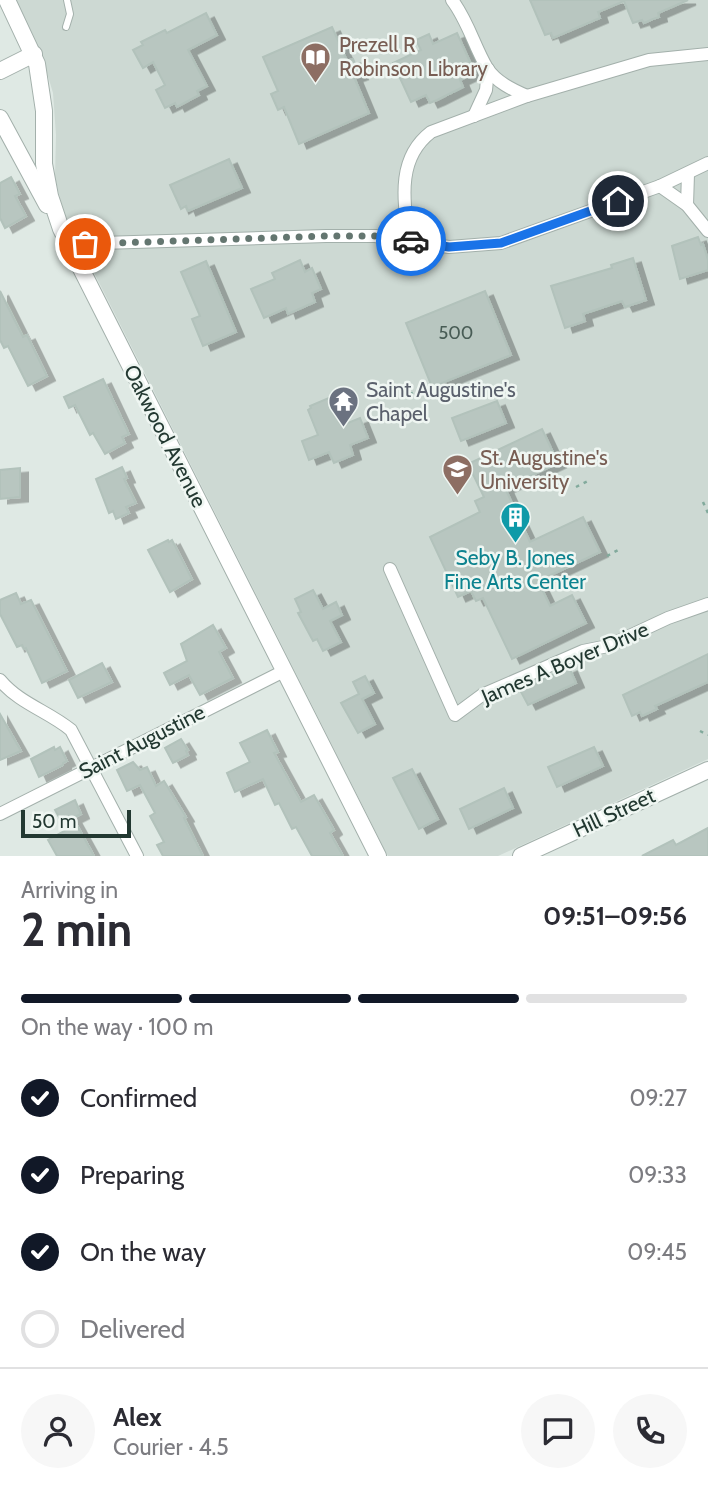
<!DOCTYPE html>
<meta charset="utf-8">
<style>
body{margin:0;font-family:Cabin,sans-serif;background:#f7f7f7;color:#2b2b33;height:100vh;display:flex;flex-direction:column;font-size:26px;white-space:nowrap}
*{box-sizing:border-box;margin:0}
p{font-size:23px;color:#7c7c81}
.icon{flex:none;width:38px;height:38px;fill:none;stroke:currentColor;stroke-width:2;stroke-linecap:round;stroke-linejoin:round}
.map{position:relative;height:856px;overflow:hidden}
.side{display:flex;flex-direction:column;background:#fff;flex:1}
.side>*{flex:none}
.scale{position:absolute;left:21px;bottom:18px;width:110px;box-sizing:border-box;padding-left:7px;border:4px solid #223831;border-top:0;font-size:19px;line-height:24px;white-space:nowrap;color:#223831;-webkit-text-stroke:5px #eff6f2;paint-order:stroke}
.pin{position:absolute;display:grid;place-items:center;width:60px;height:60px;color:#fff;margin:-30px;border:4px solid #fff;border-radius:50%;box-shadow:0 2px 7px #0007}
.courier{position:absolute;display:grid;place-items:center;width:70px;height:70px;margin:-35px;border:5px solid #1a73e8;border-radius:50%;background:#fff;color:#222;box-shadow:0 2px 9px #0007}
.headline em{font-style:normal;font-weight:700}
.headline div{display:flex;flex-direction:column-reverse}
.headline{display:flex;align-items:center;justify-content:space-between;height:119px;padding:0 21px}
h1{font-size:46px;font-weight:700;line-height:52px}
.bar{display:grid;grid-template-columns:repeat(4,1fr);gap:10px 7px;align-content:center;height:84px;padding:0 21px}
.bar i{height:9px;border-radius:5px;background:#e1e1e2}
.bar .active{background:#111827}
.bar p{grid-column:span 4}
.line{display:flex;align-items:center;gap:18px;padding:0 21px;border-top:2px solid #e1e1e2}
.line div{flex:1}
.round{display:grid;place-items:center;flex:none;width:74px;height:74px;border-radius:37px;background:#f7f7f7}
ol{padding:0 21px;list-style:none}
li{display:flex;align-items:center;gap:21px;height:77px}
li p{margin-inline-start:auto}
li .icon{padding:7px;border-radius:50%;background:#111827;color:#fff;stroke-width:4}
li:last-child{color:#7c7c81}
li i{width:38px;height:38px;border:4px solid #e1e1e2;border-radius:50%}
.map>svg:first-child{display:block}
.built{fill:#cdd9d3}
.building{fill:#b8c6c0;stroke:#b2c2bb;stroke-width:2;filter:url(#shadow)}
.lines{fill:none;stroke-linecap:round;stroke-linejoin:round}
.service-casing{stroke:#a3b0ab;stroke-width:8}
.minor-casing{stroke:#a3b0ab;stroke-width:14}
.tertiary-casing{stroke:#a3b0ab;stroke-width:18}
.path{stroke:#82aa9c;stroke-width:2.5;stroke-dasharray:3.5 5;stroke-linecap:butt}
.service{stroke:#fff;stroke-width:6}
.minor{stroke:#fff;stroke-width:12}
.tertiary{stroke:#fff;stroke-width:16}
.done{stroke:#647670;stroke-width:7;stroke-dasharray:0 12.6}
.route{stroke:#1a73e8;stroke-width:9}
.labels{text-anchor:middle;stroke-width:5;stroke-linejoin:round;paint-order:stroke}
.number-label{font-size:18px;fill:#485c55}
.education-label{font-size:21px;fill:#785e54;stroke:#eff6f2;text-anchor:start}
.worship-label{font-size:21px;fill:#5b616d;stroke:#eff6f2;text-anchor:start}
.street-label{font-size:21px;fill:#223831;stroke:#eff6f2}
.culture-label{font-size:21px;fill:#0d838f;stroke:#eff6f2}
</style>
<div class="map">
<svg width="708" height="856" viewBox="0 0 708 856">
<defs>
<filter id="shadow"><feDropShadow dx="8" dy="4.5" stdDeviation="0" flood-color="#0004"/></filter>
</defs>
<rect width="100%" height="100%" fill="#dfe9e4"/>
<polygon class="built" points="14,0 708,0 708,759 498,856 388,856 63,211 55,177 56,135 53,93 42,56"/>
<g class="building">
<polygon points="530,0 688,0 658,13 659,17 653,19 644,23 642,20 633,23 624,1 598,12 600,18 553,38 551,33 545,35"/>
<polygon points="206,13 217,35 188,50 207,86 197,91 199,95 177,107 175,103 165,108 156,90 165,85 153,62 143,68 133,50 143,45 141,42 165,30 167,33"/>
<polygon points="332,27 347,61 353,59 360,75 354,77 369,113 299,144 284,107 278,110 271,94 278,91 263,57"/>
<polygon points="457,33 475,73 460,80 463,87 437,100 430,103 426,95 411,102 393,63 421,50 416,40 429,34 433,44"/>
<polygon points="229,159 242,188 188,211 186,206 181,209 170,185"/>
<polygon points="11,177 20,194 15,196 26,216 5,228 0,218 0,183"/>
<polygon points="698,237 701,245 703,244 708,260 708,270 680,279 672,246"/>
<polygon points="633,258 646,300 625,307 622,301 583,314 585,321 565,328 551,286 612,268 611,265"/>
<polygon points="300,260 305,272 312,268 321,289 312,293 315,302 288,314 286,308 264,318 251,289 275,279 272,273"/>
<polygon points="206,261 236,332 203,346 192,319 200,316 181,272"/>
<polygon points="0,291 23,337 27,335 47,376 28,386 8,346 4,348 0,340"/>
<polygon points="485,291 511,355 432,387 406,323"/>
<polygon points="103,379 129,434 122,437 125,443 105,454 93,433 90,435 75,405 69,408 64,397"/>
<polygon points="331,397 343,425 360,418 368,438 350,445 353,455 334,463 329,452 309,460 302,441 318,435 308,410 311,408 310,406"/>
<polygon points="497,401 506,423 461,441 452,418"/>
<polygon points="542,429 558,463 505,488 530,542 583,517 600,552 538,581 550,606 572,595 586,623 512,659 483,598 476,601 471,591 458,597 430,537 480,512 475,501 484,497 468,464"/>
<polygon points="122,467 127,478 124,479 136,503 126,507 129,513 116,519 113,511 109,513 96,479"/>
<polygon points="20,468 20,497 0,499 0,470"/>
<polygon points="168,540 169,542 172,540 192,579 170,592 148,550"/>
<polygon points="313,590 323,609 336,602 342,615 330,621 341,642 323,651 317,639 313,641 298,613 301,612 295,599"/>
<polygon points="16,593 21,604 31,600 67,671 42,683 26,648 24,649 22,645 17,647 0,614 0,600"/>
<polygon points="213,625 226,648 219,652 233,678 200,695 189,675 170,685 164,673 187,661 181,644"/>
<polygon points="708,654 708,682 655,706 657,709 642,716 640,712 632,716 623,695"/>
<polygon points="102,663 112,682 78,698 69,680"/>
<polygon points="569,667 576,683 528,705 520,690"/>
<polygon points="365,676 374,693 362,699 375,724 358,733 341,703 359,694 353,682"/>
<polygon points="0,714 21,751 0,760"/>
<polygon points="267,730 278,752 274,753 301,802 314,795 334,830 330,833 343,856 312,856 296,827 292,829 279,803 275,805 263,779 235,792 227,773 250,762 240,743"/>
<polygon points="181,739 188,750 186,751 188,755 173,763 165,748"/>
<polygon points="54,747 55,750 60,747 67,761 63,763 63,765 39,777 31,759"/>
<polygon points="594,747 603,766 557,787 548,767"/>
<polygon points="133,762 140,770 147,767 156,786 164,781 186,817 184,818 203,856 163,856 157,845 164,842 150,816 155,813 140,785 127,791 117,770"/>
<polygon points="412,769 438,819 419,829 393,778"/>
<polygon points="504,788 513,808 469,829 460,809"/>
<polygon points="75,800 81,814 73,818 94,856 57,856 48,840 66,830 55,810"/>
<polygon points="708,828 708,856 642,856 673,840 676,845"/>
</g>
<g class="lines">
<defs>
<polyline id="service" points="66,27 70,14 67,0"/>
<g id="minor">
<path d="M452 0C468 21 474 46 487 68 496 82 513 90 527 96"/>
<polyline points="474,116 486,90 488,69"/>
<polyline points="660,186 687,205 708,231"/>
<polyline points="687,205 688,174"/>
<path d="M409 240C404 201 396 159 431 132L527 96 649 60 708 54"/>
<polyline points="69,244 326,236 375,236 449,247 501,243 660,186 708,163"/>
<polyline points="390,569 455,715 482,695 583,651 608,646 668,618 708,604"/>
<path d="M0 680C20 704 48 711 71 730L137 856"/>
<polyline points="0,814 284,671"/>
</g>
<g id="tertiary">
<polyline points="7,0 37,64 44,111 44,164 50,196 61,229 378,856"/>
<polyline points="0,71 34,54"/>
<polyline points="0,118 47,205"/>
<polyline points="521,856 708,770"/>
</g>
</defs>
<use href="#service" class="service-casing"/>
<use href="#minor" class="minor-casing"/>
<use href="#tertiary" class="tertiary-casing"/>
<g class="path">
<polyline points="402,398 428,386"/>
<polyline points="576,487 588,481"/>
<polyline points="703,502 708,513"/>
<polyline points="607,556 620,549"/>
<polyline points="700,731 708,735"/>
</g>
<use href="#service" class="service"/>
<use href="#minor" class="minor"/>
<use href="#tertiary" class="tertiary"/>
</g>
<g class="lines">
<polyline class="done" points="85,244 326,236 375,236 411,241"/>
<polyline class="route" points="411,241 449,247 501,243 618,201"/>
</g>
<defs>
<symbol id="library-pin" viewBox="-11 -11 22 30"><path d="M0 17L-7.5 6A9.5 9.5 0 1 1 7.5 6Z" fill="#8d6e63" stroke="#eff6f2"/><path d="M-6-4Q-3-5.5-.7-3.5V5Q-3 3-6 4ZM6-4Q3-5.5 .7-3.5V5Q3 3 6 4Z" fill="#fff"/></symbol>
<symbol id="temple-pin" viewBox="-11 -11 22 30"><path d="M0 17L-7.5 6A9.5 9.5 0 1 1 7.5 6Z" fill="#6b7280" stroke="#eff6f2"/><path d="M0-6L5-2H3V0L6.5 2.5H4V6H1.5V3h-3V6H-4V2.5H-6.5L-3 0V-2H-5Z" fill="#fff"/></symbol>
<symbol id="university-pin" viewBox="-11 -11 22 30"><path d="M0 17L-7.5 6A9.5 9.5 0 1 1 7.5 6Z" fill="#8d6e63" stroke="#eff6f2"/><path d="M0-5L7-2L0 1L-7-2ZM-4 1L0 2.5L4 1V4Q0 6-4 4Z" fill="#fff"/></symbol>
<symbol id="building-pin" viewBox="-11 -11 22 30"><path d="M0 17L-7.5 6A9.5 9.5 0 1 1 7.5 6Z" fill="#0f9aa8" stroke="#eff6f2"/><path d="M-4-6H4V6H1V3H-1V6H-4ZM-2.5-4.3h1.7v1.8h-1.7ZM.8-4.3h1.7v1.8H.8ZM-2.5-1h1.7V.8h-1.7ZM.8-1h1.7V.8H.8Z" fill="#fff"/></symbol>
</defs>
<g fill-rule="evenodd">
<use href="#library-pin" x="298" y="40" width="35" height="47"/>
<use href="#temple-pin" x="326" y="384" width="35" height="47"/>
<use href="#university-pin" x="440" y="452" width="35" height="47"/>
<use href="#building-pin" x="498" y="500" width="35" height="47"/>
</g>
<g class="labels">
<g class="number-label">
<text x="456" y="339">500</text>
</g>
<g class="education-label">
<text x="339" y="52">Prezell R<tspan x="339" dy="24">Robinson Library</tspan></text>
<text x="480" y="465">St. Augustine's<tspan x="480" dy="24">University</tspan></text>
</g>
<g class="worship-label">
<text x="366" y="397">Saint Augustine's<tspan x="366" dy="24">Chapel</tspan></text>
</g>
<g class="street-label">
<text transform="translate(165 436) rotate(63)" y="7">Oakwood Avenue</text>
<text transform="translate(565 663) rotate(-23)" y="7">James A Boyer Drive</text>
<text transform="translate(142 742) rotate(-27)" y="7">Saint Augustine</text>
<text transform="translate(614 813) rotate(-25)" y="7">Hill Street</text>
</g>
<g class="culture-label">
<text x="515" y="565">Seby B. Jones<tspan x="515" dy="24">Fine Arts Center</tspan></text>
</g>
</g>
</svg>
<div class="scale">50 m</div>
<div class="pin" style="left:85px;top:244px;background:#ea580c"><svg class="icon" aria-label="bag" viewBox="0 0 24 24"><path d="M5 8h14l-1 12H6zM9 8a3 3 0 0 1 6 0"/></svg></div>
<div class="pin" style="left:618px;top:201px;background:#1f2937"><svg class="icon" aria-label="home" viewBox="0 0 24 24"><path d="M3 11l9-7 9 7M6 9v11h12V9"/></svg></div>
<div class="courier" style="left:411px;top:241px"><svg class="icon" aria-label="car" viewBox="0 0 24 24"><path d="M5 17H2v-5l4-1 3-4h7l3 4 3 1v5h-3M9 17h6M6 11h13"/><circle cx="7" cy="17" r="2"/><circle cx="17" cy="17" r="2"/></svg></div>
</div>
<section class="side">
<div class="headline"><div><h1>2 min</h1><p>Arriving in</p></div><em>09:51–09:56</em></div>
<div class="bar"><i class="active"></i><i class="active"></i><i class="active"></i><i></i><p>On the way · 100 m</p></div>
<ol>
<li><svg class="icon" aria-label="check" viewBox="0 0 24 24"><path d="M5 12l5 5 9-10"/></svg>Confirmed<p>09:27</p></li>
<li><svg class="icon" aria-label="check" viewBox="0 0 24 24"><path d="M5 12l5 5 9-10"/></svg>Preparing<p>09:33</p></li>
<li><svg class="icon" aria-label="check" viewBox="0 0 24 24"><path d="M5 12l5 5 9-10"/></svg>On the way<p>09:45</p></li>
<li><i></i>Delivered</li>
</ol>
<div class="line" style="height:126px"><a class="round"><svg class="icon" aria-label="person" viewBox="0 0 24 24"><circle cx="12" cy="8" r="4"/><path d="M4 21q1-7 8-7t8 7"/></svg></a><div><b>Alex</b><p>Courier · 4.5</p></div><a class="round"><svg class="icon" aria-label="chat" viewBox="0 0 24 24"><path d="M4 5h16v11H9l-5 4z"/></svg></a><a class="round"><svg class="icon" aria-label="phone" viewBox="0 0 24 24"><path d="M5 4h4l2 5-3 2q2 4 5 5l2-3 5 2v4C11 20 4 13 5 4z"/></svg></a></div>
</section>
